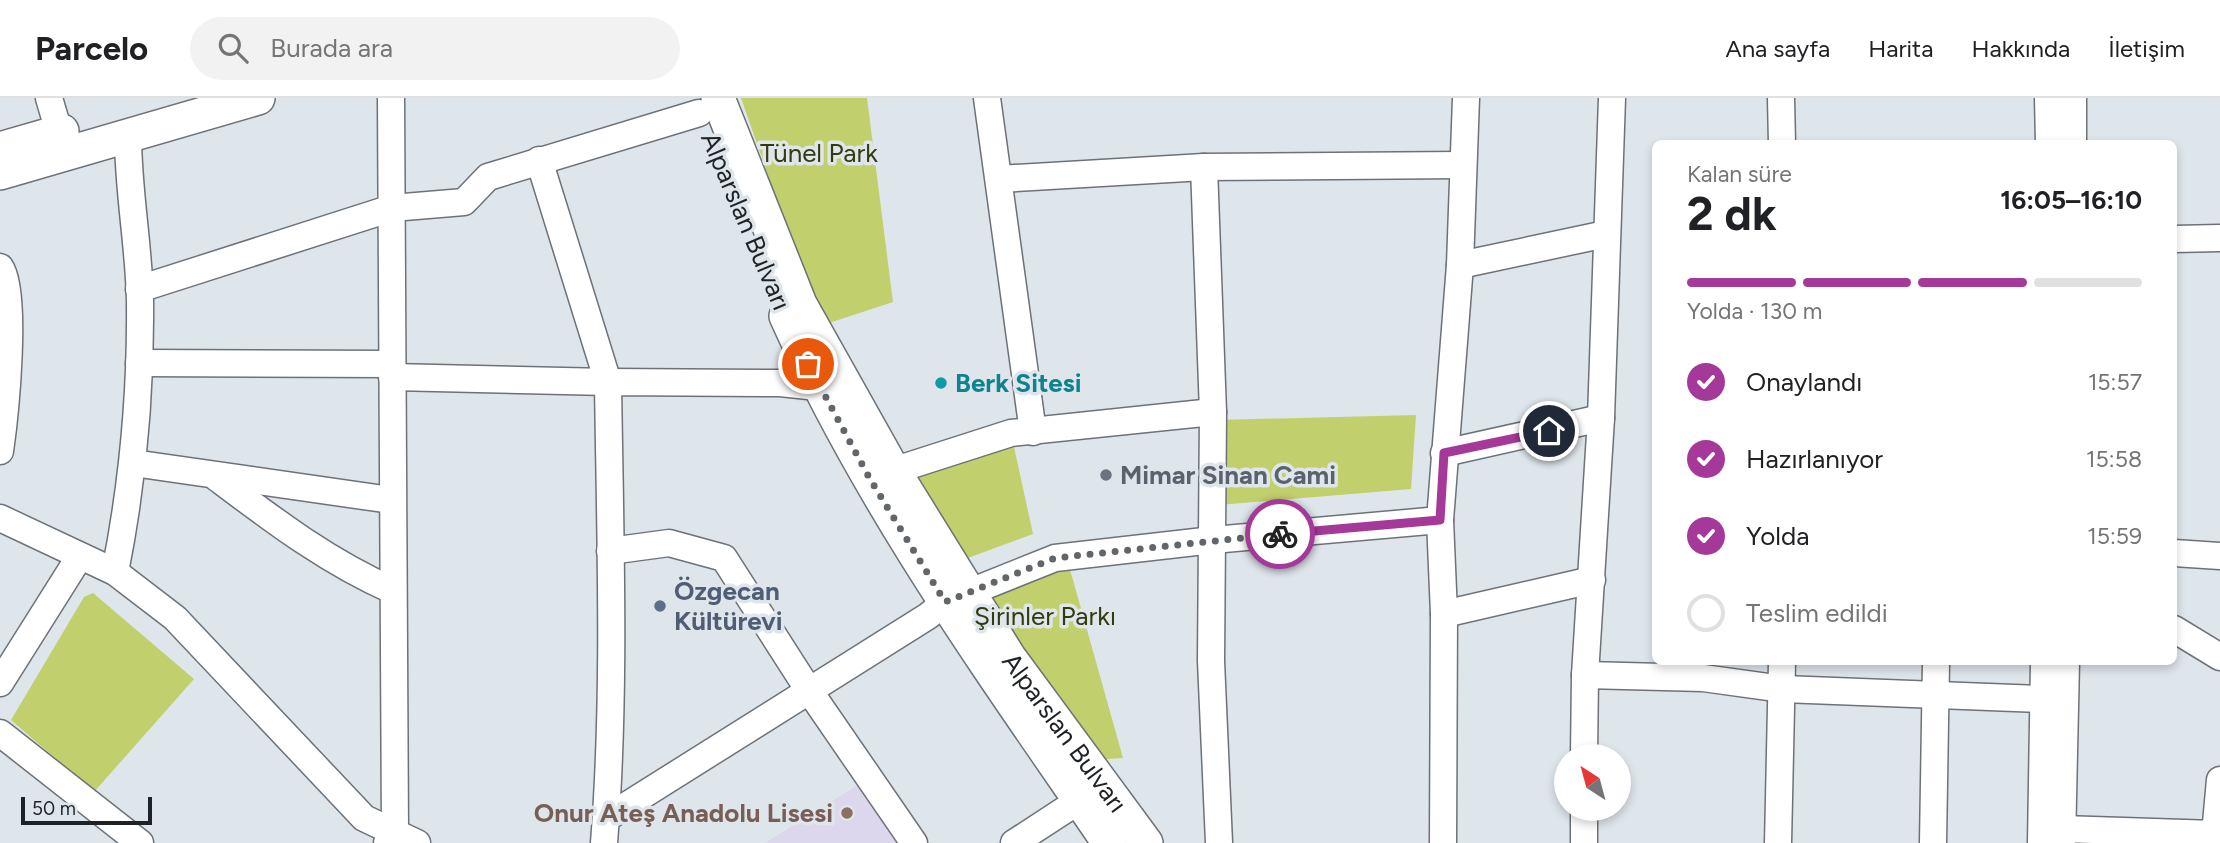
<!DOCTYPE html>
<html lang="tr">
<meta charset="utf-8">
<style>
body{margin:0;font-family:Figtree,sans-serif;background:#f2f2f2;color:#202124;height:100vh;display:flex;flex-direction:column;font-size:26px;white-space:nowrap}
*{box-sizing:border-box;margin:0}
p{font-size:23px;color:#757577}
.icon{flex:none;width:38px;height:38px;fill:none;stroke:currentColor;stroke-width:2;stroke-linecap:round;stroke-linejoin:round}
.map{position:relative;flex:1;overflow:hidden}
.panel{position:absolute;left:1652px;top:42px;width:525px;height:525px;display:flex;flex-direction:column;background:#fff;border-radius:10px;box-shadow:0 4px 10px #0003}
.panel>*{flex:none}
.needle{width:46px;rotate:324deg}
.controls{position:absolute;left:1554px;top:646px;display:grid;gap:14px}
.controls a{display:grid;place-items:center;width:77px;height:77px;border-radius:50%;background:#fff;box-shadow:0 4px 10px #0003;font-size:35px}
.scale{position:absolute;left:21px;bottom:18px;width:131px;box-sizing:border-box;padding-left:7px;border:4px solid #1f2224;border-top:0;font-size:19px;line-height:24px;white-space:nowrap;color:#1f2224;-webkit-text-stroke:5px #dee5eb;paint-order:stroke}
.pin{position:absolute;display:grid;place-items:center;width:60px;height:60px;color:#fff;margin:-30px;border:4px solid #fff;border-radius:50%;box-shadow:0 2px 7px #0007}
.courier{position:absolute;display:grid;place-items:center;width:70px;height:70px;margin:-35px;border:5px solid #a43999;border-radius:50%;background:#fff;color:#222;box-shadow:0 2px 9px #0007}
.summary em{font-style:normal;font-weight:700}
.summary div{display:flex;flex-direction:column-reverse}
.summary{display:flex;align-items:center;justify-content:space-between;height:119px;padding:0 35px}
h1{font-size:46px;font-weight:700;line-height:52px}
.bar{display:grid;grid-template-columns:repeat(4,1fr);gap:10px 7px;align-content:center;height:84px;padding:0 35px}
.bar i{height:9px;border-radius:5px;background:#e0e0e0}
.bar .active{background:#a43999}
.bar p{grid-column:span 4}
ol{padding:0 35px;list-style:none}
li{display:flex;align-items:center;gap:21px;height:77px}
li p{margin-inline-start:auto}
li .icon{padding:7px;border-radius:50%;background:#a43999;color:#fff;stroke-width:4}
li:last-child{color:#757577}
li i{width:38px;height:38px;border:4px solid #e0e0e0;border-radius:50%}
header{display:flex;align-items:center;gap:42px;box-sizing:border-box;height:98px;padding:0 35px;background:#fff;border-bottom:2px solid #e0e0e0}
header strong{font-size:33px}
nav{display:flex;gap:38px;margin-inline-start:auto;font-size:24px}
.search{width:490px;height:63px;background:#f2f2f2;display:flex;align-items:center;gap:18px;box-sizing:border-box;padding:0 24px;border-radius:38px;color:#757577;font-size:26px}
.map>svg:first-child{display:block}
.education{fill:#dcd7ec}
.green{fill:#c1d06c}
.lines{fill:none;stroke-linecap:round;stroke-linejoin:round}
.minor-casing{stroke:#6c7277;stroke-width:29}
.major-casing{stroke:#6c7277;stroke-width:36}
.minor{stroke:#fff;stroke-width:26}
.major{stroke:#fff;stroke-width:33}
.done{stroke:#62666a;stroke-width:7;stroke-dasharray:0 12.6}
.route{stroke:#a43999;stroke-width:9}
.culture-dot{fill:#0f9aa8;stroke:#dee5eb;stroke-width:2.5}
.worship-dot{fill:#6b7280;stroke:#dee5eb;stroke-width:2.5}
.service-dot{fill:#5c6f8a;stroke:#dee5eb;stroke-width:2.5}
.education-dot{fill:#8d6e63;stroke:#dee5eb;stroke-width:2.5}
.labels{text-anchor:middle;stroke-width:7;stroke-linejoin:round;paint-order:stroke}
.park-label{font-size:26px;fill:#343a10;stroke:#dee5eb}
.street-label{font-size:26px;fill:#1f2224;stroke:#dee5eb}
.culture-label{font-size:26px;font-weight:bold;fill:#0d838f;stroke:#dee5eb;text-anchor:start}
.worship-label{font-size:26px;font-weight:bold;fill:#5b616d;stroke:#dee5eb;text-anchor:start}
.service-label{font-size:26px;font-weight:bold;fill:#4e5e75;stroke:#dee5eb;text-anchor:start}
.education-label{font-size:26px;font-weight:bold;fill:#785e54;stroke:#dee5eb;text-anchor:end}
</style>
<header>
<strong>Parcelo</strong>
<div class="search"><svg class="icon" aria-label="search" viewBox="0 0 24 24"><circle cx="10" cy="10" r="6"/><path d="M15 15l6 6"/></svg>Burada ara</div>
<nav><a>Ana sayfa</a><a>Harita</a><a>Hakkında</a><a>İletişim</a></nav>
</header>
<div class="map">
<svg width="2220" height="745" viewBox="0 0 2220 745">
<rect width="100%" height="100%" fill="#dee5eb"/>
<polygon class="education" points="861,685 902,745 765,745"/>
<g class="green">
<polygon points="741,0 867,0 893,204 826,226 786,128"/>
<polygon points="1416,317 1411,391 1218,407 1215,322"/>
<polygon points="1011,335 1033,436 957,464 906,368"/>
<polygon points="1069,468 1123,660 1093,662 988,497"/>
<polygon points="93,495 194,581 94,694 11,622 84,499"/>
</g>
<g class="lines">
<defs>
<g id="minor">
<polyline points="49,0 59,34"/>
<polyline points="987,0 1033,334"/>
<polyline points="1466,0 1460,167 1440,422 1444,516 1592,482"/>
<polyline points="1781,0 1782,46"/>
<polyline points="2048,0 2049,46"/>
<polyline points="2073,46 2073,0"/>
<polyline points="1204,69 1213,314"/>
<polyline points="999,81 1204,69 1462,67"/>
<polyline points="2174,141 2220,140"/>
<polyline points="1460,167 1606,136"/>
<path d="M0 169C18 193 5 319 0 353"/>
<polyline points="139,191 392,110 464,104 488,79 699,15"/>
<polyline points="139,265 392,266"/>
<polyline points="392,279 608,284 539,62"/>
<polyline points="1444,355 1601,320"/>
<polyline points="133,365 391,402"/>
<polyline points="877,378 1011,335 1213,314 1211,563 1219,745"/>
<path d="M217 380C273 422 328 464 392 492"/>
<polyline points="0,420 115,474 175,520 364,720 417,745"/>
<polyline points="610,453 669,445 724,460 806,588 914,745"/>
<polyline points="2174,455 2220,458"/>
<path d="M115 474C133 384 141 295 140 203 139 148 128 93 128 38"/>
<polyline points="2174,531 2220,559"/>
<polyline points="1585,577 1703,580 1783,591 2043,601"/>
<polyline points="0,585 80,458"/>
<polyline points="0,635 140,745"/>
<polyline points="1584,658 1585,577 1601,320 1612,0"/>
<polyline points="613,716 928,518 945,504 1055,460 1213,442 1440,422"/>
<polyline points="2062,731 2215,736 2220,682"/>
<polyline points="387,745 395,736 391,0"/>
<path d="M604 745C616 592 610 437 608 284L780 285 818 289"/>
<polyline points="1014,745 1080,702"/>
<polyline points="1443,745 1444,516"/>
<polyline points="1584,745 1584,710"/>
<polyline points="1778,745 1782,564"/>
<polyline points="1933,745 1936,564"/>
<polyline points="2041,745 2044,564"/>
<polyline points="2062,745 2066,564"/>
</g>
<g id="major">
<path id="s1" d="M718 0 800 206 892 370 1009 559 1146 745"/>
<polyline points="0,51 62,33"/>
<polyline points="0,75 258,0"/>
<path d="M786 218C871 408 992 574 1109 745"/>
</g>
</defs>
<use href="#minor" class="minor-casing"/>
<use href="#major" class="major-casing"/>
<use href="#minor" class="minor"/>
<use href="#major" class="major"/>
</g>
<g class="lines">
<polyline class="done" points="808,266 870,381 945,504 1055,460 1280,436"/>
<polyline class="route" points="1280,436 1440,422 1444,355 1549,333"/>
</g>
<circle class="culture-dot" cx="941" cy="285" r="7"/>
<circle class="worship-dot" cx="1106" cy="377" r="7"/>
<circle class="service-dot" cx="660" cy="508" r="7"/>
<circle class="education-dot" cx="847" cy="715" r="7"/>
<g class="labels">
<g class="park-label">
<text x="819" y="64">Tünel Park</text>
<text x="1045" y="527">Şirinler Parkı</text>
</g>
<g class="street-label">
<text transform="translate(746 123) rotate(67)" y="9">Alparslan Bulvarı</text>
<text dy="9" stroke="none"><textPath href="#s1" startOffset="726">Alparslan Bulvarı</textPath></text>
</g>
<g class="culture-label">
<text x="955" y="294">Berk Sitesi</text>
</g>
<g class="worship-label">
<text x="1120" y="386">Mimar Sinan Cami</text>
</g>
<g class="service-label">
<text x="674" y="502">Özgecan<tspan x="674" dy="30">Kültürevi</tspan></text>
</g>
<g class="education-label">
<text x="833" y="724">Onur Ateş Anadolu Lisesi</text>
</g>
</g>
</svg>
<div class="controls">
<a><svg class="needle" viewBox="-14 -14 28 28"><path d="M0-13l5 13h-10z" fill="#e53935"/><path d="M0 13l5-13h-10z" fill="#757577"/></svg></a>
</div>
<div class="scale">50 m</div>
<div class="pin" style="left:808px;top:266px;background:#ea580c"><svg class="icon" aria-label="bag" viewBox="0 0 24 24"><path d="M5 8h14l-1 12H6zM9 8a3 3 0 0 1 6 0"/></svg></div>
<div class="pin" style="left:1549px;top:333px;background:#1f2937"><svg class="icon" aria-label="home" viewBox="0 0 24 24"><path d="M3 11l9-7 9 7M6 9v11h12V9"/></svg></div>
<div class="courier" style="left:1280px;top:436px"><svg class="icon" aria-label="bike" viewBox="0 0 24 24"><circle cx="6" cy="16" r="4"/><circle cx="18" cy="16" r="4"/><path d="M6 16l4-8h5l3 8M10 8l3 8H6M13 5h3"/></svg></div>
<section class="panel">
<div class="summary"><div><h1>2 dk</h1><p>Kalan süre</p></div><em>16:05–16:10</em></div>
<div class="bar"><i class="active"></i><i class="active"></i><i class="active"></i><i></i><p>Yolda · 130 m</p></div>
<ol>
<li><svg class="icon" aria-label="check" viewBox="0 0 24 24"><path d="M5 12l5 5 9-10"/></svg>Onaylandı<p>15:57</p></li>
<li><svg class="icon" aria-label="check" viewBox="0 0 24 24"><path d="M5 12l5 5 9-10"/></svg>Hazırlanıyor<p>15:58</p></li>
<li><svg class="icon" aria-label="check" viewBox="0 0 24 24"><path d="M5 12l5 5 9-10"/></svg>Yolda<p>15:59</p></li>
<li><i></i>Teslim edildi</li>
</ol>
</section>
</div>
